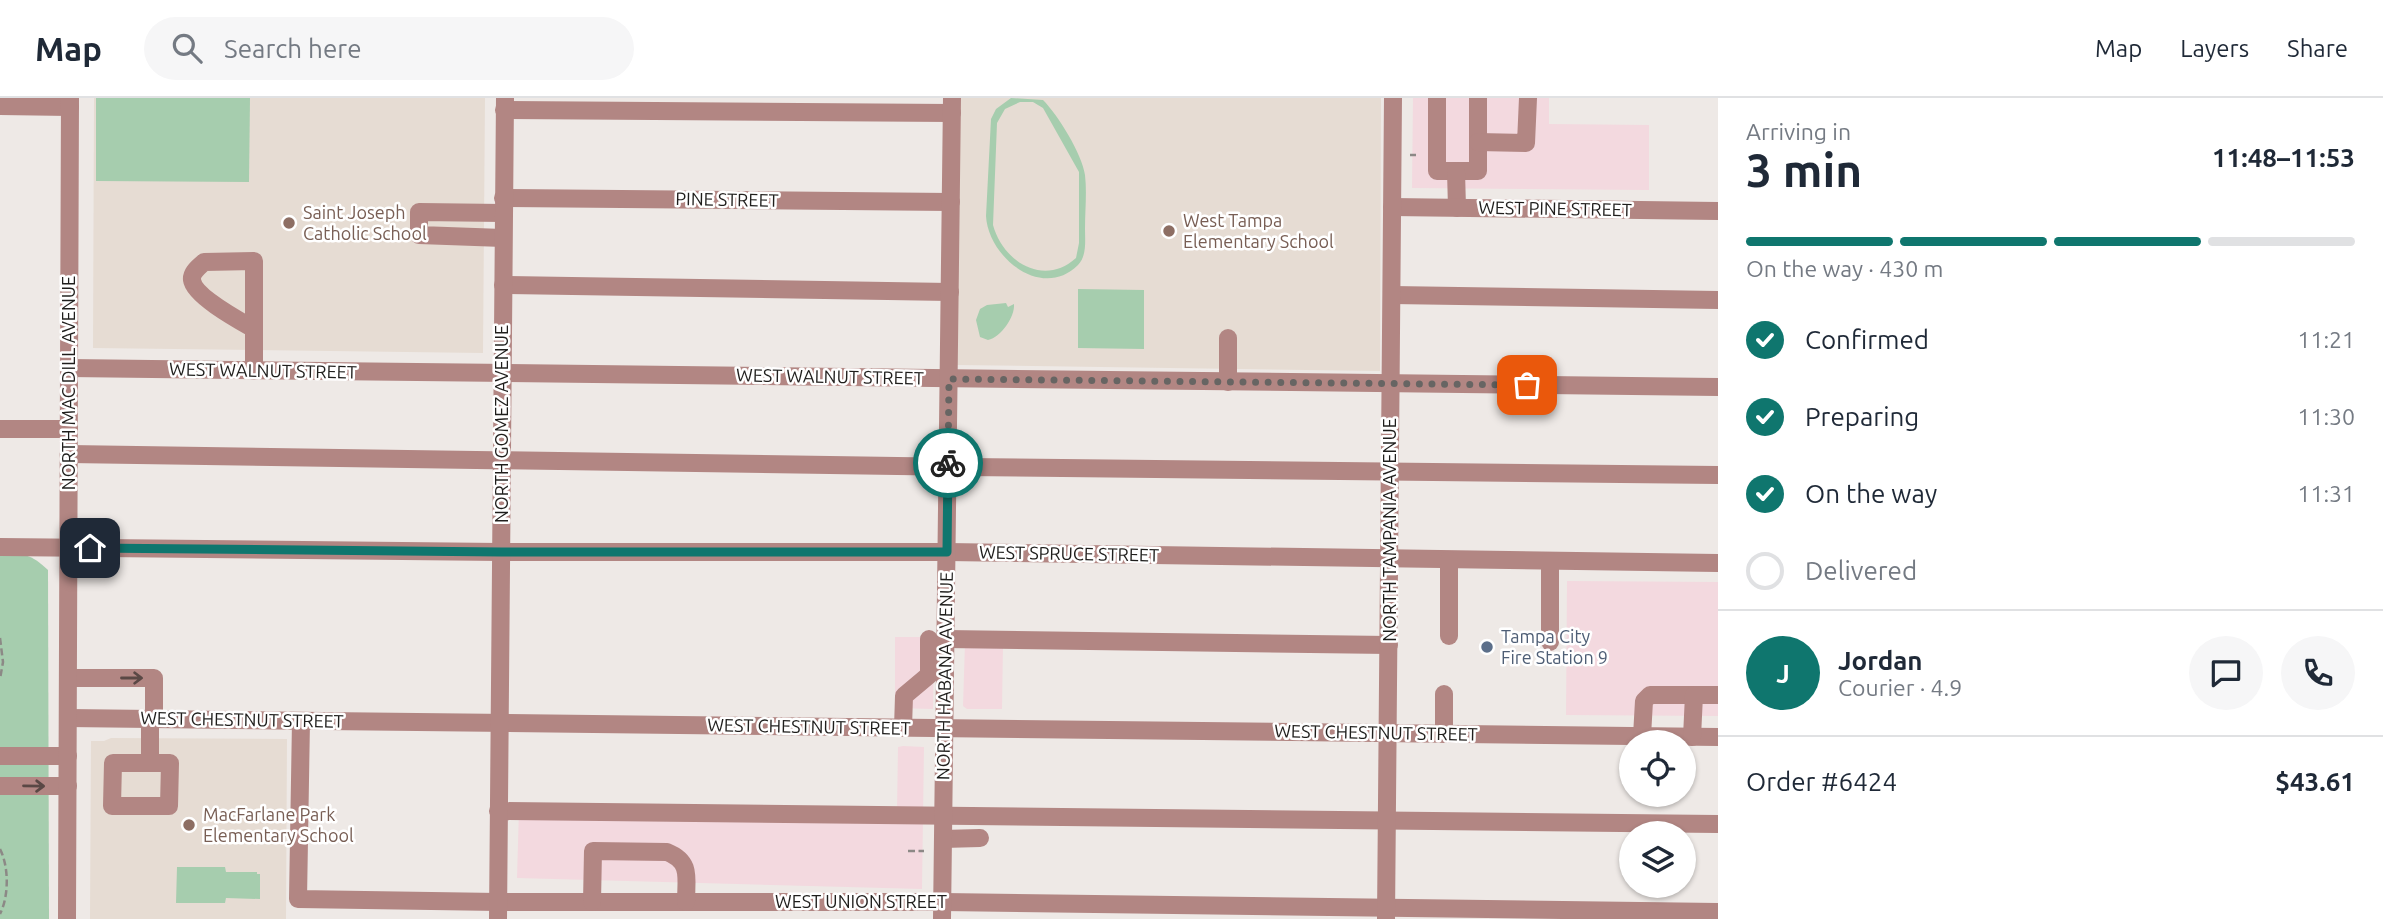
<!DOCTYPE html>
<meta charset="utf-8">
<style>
body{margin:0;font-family:Ubuntu,sans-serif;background:#f6f6f7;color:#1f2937;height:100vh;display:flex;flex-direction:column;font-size:26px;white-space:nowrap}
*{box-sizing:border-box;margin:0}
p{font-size:23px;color:#747a83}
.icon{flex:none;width:38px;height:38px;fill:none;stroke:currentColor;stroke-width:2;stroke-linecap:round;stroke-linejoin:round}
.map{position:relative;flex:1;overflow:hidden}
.side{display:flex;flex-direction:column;background:#fff;width:665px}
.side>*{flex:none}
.fabs{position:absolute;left:1619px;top:632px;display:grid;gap:14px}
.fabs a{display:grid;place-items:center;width:77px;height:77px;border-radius:50%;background:#fff;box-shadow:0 2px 5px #0004;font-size:35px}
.pin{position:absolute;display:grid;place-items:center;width:60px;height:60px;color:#fff;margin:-30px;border-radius:14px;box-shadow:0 4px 10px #0006}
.courier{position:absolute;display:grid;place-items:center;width:70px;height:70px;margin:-35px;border:5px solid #0f766e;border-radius:50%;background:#fff;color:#222;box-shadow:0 2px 9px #0007}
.overview em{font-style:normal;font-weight:600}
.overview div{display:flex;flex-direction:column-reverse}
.overview{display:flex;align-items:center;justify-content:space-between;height:119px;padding:0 28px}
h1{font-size:46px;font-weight:600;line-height:52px}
.bar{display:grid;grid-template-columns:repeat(4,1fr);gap:10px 7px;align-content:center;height:84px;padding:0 28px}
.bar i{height:9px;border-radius:5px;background:#e0e1e3}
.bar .current{background:#0f766e}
.bar p{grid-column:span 4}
.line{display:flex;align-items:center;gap:18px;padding:0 28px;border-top:2px solid #e0e1e3}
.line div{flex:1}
.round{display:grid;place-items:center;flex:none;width:74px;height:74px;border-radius:37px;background:#f6f6f7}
ol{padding:0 28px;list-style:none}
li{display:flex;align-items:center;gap:21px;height:77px}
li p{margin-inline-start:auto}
li .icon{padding:7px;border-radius:50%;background:#0f766e;color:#fff;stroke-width:4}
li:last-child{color:#747a83}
li i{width:38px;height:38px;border:4px solid #e0e1e3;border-radius:50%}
header{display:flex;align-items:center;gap:42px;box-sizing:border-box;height:98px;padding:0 35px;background:#fff;border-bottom:2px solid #e0e1e3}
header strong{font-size:33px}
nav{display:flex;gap:38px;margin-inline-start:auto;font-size:24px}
.search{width:490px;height:63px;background:#f6f6f7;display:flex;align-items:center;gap:18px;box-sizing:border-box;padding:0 24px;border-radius:38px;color:#747a83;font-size:26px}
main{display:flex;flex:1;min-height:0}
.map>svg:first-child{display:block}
.commercial{fill:#f3d9df}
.built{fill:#e6dcd3}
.green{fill:#a6cdae;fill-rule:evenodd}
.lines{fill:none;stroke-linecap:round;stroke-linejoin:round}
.path{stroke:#8c8986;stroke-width:2.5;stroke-dasharray:7 3.5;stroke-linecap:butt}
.minor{stroke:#b28683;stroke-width:18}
.oneway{stroke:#5a4845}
.done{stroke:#676563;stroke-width:7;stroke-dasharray:0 12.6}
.route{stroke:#0f766e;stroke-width:9}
.education-dot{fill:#8d6e63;stroke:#fff;stroke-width:2.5}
.service-dot{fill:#5c6f8a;stroke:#fff;stroke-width:2.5}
.labels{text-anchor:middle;stroke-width:5;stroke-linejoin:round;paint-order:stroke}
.street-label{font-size:18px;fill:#1f1e1c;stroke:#fff}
.education-label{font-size:18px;fill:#785e54;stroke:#fff;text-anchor:start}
.service-label{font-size:18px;fill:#4e5e75;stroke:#fff;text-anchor:start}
</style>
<header>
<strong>Map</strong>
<div class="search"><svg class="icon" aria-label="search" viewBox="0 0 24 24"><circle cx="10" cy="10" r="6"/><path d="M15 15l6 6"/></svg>Search here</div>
<nav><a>Map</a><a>Layers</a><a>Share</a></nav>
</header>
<main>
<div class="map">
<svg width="1718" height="821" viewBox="0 0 1718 821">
<rect width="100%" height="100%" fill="#eee9e6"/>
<g class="commercial">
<polygon points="1413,0 1549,0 1549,26 1649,27 1649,92 1412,90"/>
<polygon points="1567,483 1718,484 1718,618 1566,617"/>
<polygon points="895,539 934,539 933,611 895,610"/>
<polygon points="965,545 1003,546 1002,611 967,611 963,608"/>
<polygon points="903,648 924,649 922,791 517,780 519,711 897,713 898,649"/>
</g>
<g class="built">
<polygon points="94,0 485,0 483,255 93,250"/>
<polygon points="960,0 1381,0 1380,273 957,267"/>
<polygon points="111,640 287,641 286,821 90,821 91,643 104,643"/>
</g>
<g class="green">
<polygon points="96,0 250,0 249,84 96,83"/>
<path d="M1011 0 1043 2C1058 17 1082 56 1085 77 1087 94 1085 113 1085 131 1085 142 1087 158 1078 167 1042 203 988 159 986 118L991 21 996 11ZM1020 4H1033L1043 10 1079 74V145L1076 160C1044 189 1003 164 993 127L997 25 1005 11Z"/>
<polygon points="1078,191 1144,192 1144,251 1078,250"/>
<path d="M1006 205 1008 209 1014 206C1015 219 1001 239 988 242L980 239 976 222 980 211 987 207Z"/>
<path d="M0 455C23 455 31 456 48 472L49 821H0Z"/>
<polygon points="177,769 225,769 226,774 257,774 257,776 260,776 260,801 226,800 225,805 176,805"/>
</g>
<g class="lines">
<g class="path">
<polyline points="1410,57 1416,57"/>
<polyline points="0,540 3,564 0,581"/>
<path d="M0 751C9 769 9 798 0 816"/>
<polyline points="908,753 924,753"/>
</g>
<g class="minor">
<polyline points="1437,0 1437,73 1478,73 1478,0"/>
<polyline points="0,8 70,9"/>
<polyline points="504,12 952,15"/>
<polyline points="1478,44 1526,45 1528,0"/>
<polyline points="1456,73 1457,110"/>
<polyline points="503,100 951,104"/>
<polyline points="1392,109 1718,113"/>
<polyline points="503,140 419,137 419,114 503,115"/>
<polyline points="503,187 950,194"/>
<polyline points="1392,197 1718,202"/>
<path d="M254 231C240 223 194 198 192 182 191 174 199 169 204 164L254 163V273"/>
<polyline points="69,270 1718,289"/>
<polyline points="1228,284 1228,240"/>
<polyline points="0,331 69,331"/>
<polyline points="69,356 965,369 1718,377"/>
<polyline points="0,449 501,454 947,454 1718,465"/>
<polyline points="1449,462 1449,538"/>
<polyline points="946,541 1389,547"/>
<polyline points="1550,544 1550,463"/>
<polyline points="68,580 154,580 154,621"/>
<polyline points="68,620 1718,639"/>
<polyline points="150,621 150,665"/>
<polyline points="301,623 298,801 498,804 943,804 1718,814"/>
<polyline points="903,630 904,598 929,577 929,541"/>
<polyline points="1444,636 1444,596"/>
<polyline points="1642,638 1644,603 1650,597 1694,597"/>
<polyline points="1692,639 1694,597 1718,597"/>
<polyline points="0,658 68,658"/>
<polygon points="113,665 170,665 169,708 112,708"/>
<polyline points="0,688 68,688"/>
<polyline points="498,713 1718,726"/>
<polyline points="943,741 980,740"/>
<path d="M592 804 593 753 667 754C692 764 686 780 686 804"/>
<polyline points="67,821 70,0"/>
<polyline points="498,821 505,0"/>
<polyline points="942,821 952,0"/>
<polyline points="1386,821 1393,0"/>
</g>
</g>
<defs><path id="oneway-shaft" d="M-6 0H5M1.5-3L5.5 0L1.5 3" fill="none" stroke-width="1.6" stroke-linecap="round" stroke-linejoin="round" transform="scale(1.75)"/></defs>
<g class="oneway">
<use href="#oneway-shaft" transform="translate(132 580)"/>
<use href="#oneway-shaft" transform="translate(34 688) rotate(1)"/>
</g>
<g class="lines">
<polyline class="done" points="948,365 949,281 1527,287"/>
<polyline class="route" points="90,450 501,454 947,454 948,365"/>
</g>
<g class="education-dot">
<circle cx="289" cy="125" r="7"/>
<circle cx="1169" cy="133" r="7"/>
<circle cx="189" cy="727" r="7"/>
</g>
<circle class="service-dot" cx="1487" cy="549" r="7"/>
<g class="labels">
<g class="street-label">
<text transform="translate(727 102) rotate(1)" y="6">PINE STREET</text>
<text transform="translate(1555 111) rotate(1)" y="6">WEST PINE STREET</text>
<text transform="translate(263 273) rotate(1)" y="6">WEST WALNUT STREET</text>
<text transform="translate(830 279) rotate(1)" y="6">WEST WALNUT STREET</text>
<text transform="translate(69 285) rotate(-90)" y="6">NORTH MAC DILL AVENUE</text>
<text transform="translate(502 326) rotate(-90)" y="6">NORTH GOMEZ AVENUE</text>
<text transform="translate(1390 432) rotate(-90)" y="6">NORTH TAMPANIA AVENUE</text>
<text transform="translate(1069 456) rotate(1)" y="6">WEST SPRUCE STREET</text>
<text transform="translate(945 578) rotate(-89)" y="6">NORTH HABANA AVENUE</text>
<text transform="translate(242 622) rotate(1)" y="6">WEST CHESTNUT STREET</text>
<text transform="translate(809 629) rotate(1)" y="6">WEST CHESTNUT STREET</text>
<text transform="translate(1376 635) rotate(1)" y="6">WEST CHESTNUT STREET</text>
<text x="861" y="810">WEST UNION STREET</text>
</g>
<g class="education-label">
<text x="303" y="121">Saint Joseph<tspan x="303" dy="21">Catholic School</tspan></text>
<text x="1183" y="129">West Tampa<tspan x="1183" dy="21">Elementary School</tspan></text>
<text x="203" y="723">MacFarlane Park<tspan x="203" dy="21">Elementary School</tspan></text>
</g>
<g class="service-label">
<text x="1501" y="545">Tampa City<tspan x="1501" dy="21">Fire Station 9</tspan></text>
</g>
</g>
</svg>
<div class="fabs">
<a><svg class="icon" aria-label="locate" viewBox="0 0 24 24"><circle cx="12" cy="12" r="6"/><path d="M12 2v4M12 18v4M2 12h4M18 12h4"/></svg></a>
<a><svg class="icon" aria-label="layers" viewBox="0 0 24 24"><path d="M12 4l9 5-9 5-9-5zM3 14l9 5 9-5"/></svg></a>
</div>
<div class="pin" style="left:1527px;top:287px;background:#ea580c"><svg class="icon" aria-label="bag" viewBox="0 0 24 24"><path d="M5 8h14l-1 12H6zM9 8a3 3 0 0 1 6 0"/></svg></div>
<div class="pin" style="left:90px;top:450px;background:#1f2937"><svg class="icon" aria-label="home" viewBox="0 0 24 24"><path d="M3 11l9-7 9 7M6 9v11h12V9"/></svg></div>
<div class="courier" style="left:948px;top:365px"><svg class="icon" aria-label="bike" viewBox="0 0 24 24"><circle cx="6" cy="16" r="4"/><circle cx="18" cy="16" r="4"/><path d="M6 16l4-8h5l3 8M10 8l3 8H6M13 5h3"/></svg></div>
</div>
<section class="side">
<div class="overview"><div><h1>3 min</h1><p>Arriving in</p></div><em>11:48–11:53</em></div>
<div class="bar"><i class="current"></i><i class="current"></i><i class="current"></i><i></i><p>On the way · 430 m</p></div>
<ol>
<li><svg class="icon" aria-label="check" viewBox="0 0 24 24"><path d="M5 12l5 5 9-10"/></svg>Confirmed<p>11:21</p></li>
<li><svg class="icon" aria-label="check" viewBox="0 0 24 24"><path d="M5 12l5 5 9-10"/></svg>Preparing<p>11:30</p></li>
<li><svg class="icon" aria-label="check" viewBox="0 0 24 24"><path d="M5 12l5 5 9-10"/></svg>On the way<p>11:31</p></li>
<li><i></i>Delivered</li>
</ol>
<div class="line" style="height:126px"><b class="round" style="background:#0f766e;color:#fff">J</b><div><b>Jordan</b><p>Courier · 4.9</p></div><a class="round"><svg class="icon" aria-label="chat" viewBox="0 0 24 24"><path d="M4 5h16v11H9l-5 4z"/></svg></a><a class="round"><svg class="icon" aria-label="phone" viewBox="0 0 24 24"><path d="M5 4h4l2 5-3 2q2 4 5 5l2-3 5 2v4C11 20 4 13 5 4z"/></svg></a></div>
<div class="line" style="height:91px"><div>Order #6424</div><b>$43.61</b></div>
</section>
</main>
